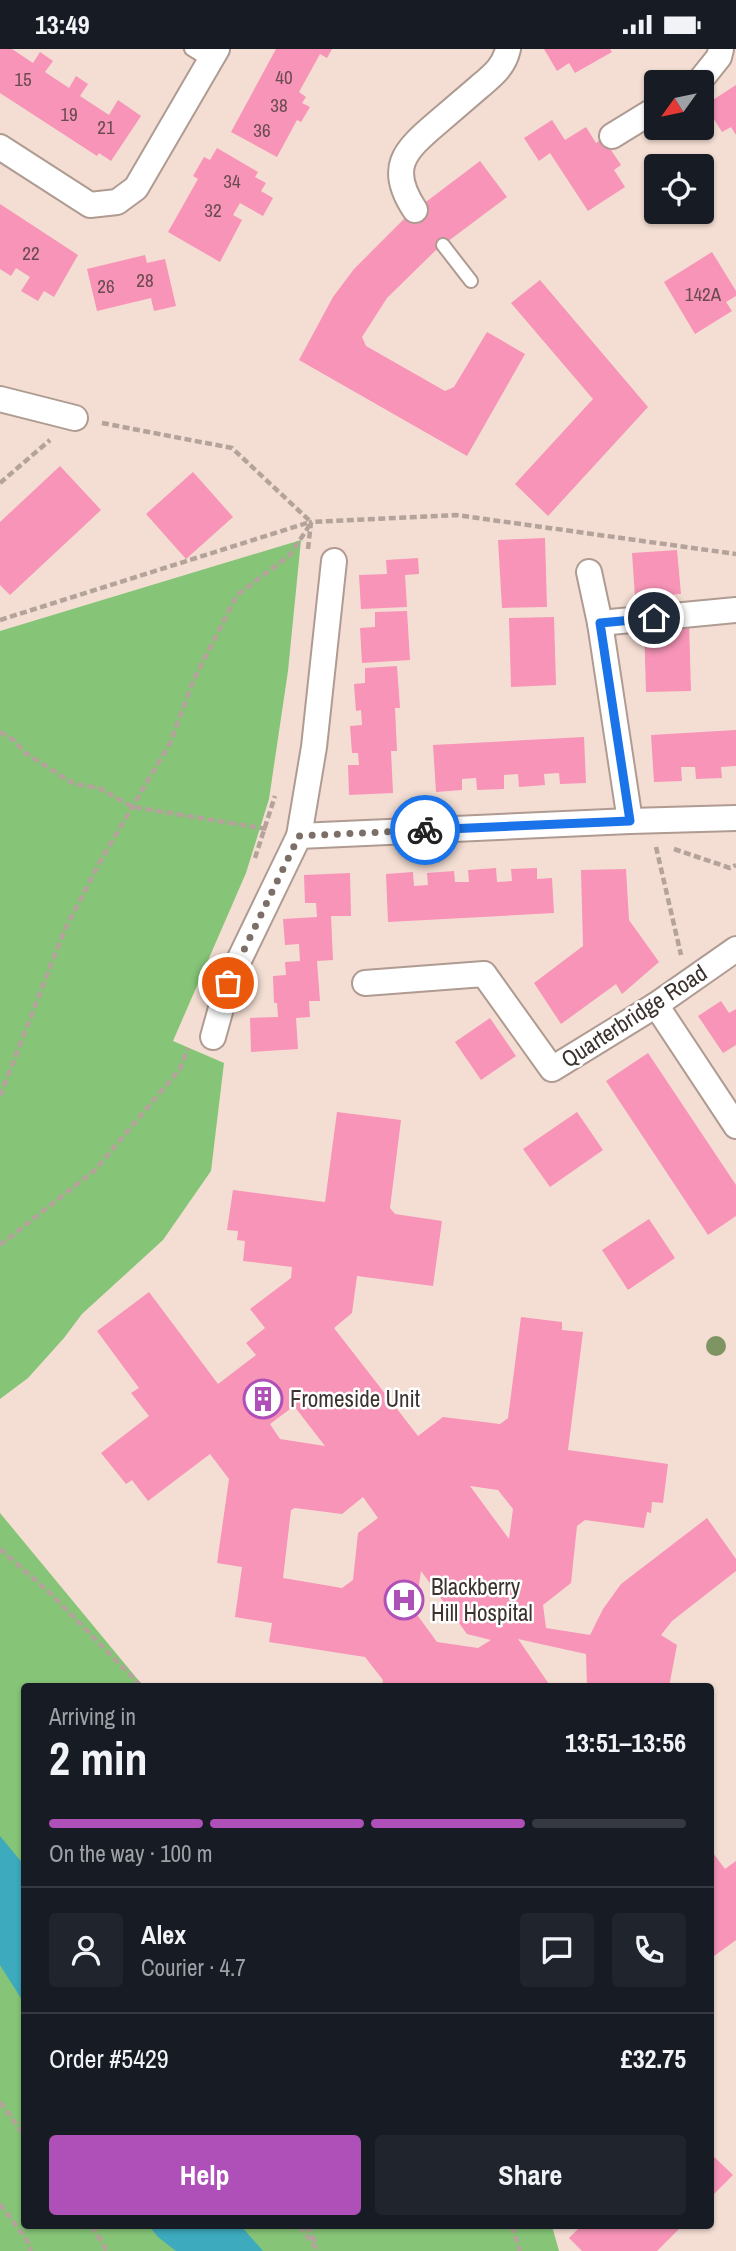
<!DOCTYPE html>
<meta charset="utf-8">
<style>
body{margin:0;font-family:"Archivo Narrow",sans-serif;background:#20242c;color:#f1f3f6;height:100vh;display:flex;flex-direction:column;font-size:26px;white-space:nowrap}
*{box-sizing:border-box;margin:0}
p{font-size:23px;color:#9ea1a6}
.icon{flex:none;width:38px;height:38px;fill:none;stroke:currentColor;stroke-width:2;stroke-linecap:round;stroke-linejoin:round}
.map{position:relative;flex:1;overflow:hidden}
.sheet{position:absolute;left:21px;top:1634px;width:693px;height:546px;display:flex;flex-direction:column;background:#171b24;border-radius:7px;box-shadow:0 2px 5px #0004}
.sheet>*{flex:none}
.needle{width:46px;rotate:237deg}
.fabs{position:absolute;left:644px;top:21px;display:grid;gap:14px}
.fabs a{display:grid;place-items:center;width:70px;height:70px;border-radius:7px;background:#171b24;box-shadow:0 2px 5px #0004;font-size:35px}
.pin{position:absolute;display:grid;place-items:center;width:60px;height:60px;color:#fff;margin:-30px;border:4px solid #fff;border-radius:50%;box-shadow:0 2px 7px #0007}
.courier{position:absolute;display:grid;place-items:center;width:70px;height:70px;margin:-35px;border:5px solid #1a73e8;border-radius:50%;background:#fff;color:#222;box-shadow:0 2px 9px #0007}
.overview em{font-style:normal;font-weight:700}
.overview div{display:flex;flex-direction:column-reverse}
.overview{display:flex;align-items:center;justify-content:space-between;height:119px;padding:0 28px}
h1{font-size:46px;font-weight:700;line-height:52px}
.bar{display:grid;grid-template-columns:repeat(4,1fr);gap:10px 7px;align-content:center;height:84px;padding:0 28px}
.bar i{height:9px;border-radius:5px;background:#363941}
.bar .on{background:#af50b9}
.bar p{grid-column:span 4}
.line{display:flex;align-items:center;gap:18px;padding:0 28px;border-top:2px solid #363941}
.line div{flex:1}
.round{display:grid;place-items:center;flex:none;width:74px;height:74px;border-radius:7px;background:#20242c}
.button{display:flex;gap:14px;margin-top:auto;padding:14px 28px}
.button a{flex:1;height:80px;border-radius:7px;background:#af50b9;color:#fff;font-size:28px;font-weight:700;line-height:80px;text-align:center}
.button a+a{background:#20242c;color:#f1f3f6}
.status{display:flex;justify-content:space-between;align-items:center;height:49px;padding:0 35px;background:#171b24;direction:ltr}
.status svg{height:19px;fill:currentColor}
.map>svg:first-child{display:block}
.green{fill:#86c477}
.water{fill:#3daabd}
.building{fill:#f794b7;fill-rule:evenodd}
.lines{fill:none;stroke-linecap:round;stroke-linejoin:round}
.lane-casing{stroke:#af9b91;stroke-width:16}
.street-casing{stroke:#af9b91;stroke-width:28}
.path{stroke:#b4a39a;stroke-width:4.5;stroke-dasharray:7 3.5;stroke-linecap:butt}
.lane{stroke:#fff;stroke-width:12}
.street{stroke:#fff;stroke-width:24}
.tree{fill:#7e9563}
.done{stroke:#7c6f68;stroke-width:7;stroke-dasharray:0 12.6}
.route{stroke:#1a73e8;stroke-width:9}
.labels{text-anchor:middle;stroke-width:5;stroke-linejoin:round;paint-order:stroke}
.number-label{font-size:19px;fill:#6b4b51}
.street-label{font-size:23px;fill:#3c332f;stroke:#fff}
.poi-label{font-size:23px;fill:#3c332f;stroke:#fff;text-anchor:start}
</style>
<div class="status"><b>13:49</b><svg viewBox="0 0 49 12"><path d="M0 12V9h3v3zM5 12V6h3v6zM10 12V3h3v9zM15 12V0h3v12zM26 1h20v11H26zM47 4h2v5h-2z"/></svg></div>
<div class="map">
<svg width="736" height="2202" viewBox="0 0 736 2202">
<rect width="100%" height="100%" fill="#f4ded3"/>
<g class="green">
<polygon points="301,491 288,622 269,750 246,824 173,992 224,1014 211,1122 163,1191 82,1265 64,1289 28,1329 0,1350 0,582"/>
<polygon points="0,1464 144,1638 24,1638 24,2177 552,2177 559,2202 0,2202"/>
</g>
<g class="water">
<polygon points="0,1787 24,1816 24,1954 0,1916"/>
<polygon points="149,2177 241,2177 263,2202 176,2202 158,2188"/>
</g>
<g class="building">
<polygon points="0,0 12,0 33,14 40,3 53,12 45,23 69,39 76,27 88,35 80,47 109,66 118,51 141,67 111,112 99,104 97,107 0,44"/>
<polygon points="276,0 332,0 327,9 320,5 299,43 306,48 302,54 310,58 301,73 297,71 277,108 231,83"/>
<polygon points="544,0 610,0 612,3 575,24 569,14 557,22"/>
<polygon points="736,36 736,86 731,78 722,83 705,56"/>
<polygon points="552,71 565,91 586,78 596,94 603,89 621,116 614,121 625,138 588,162 550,104 539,112 524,89"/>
<polygon points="217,99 258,123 255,128 266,134 261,142 273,149 263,167 240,154 233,166 242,171 220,213 168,183 198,130 193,127 204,108 210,111"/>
<polygon points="480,112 507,148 435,202 387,249 362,288 366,297 445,342 454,338 487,283 525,305 467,407 299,311 333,248 354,220 406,168"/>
<polygon points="0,155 78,206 54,248 44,242 38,252 21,242 30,228 16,219 11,227 0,220"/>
<polygon points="712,203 736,242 736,247 726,253 732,262 695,285 664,233"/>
<polygon points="145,206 147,214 165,210 176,257 154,262 151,249 97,262 87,220"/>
<polygon points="540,231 648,358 548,467 515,435 593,350 511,254"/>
<polygon points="60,417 101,461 10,546 0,536 0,473"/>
<polygon points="193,423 233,468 186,510 146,465"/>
<polygon points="545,489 547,558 502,559 498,491"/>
<polygon points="677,501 681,545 635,548 632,504"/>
<polygon points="418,509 419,525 405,526 407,558 361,560 359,526 387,525 386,511"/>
<polygon points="407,562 410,611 362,614 360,579 375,578 375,563"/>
<polygon points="554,568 556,636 511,638 509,569"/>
<polygon points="689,573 691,642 646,643 644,575"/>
<polygon points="397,617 400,659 395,659 397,702 391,702 393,744 349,746 348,716 359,716 358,704 352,704 350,677 362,676 361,661 356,662 354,635 365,634 365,619"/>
<polygon points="736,681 736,717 721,718 722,729 696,730 695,718 681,718 682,732 654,733 651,686"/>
<polygon points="584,688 586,734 560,735 559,724 544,725 545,736 519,738 518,725 504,726 504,740 477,741 476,729 462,730 462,741 436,743 433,696"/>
<polygon points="496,819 497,833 512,832 511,820 537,819 537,830 552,829 554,864 388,873 386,825 413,823 414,837 428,836 427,824 454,822 455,833 469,833 468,821"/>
<polygon points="626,820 629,871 659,913 622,945 616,935 561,975 534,934 583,897 581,821"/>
<polygon points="350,824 351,867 331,867 333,911 317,912 320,952 309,952 310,968 296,969 298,1000 251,1003 250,969 278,968 277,954 274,954 273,927 286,926 285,913 300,912 299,895 285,896 283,870 317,868 316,854 305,854 304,826"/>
<polygon points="721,952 729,964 736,960 736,996 723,1004 698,967"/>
<polygon points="490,969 516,1007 481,1031 455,993"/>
<polygon points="648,1004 736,1136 736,1167 708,1186 606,1032"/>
<path d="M337 1063 401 1071 390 1159 395 1165 442 1172 433 1237 357 1227 352 1264 334 1279 418 1387 443 1368 500 1375 508 1369 521 1268 562 1273V1281L583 1283 568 1401 668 1415 663 1454 652 1453 651 1464 647 1463 644 1479 585 1471 577 1477 571 1534 543 1556 546 1579 590 1586 603 1560 621 1535 707 1469 736 1510V1522L672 1572 661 1586 677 1596 669 1638H587L586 1605 518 1590 551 1638H382L383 1631 365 1608 269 1593 272 1574 235 1568 242 1518 217 1514 229 1430 210 1405 148 1452 132 1431 126 1435 101 1404 149 1367 131 1344 139 1339 97 1282 149 1243 218 1335 256 1306 246 1294 265 1279 250 1260 291 1229 292 1218 243 1212 245 1192 237 1191 238 1182 227 1181 233 1141 325 1153ZM294 1357 325 1397 280 1390 270 1375ZM470 1437 498 1441 513 1460 509 1490ZM363 1448 378 1469 358 1484 353 1531 342 1539 283 1529 291 1461 295 1459 342 1465ZM421 1522 467 1585 491 1591 478 1599 437 1593 415 1563Z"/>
<polygon points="577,1063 603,1101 550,1138 523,1100"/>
<polygon points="649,1170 675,1209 628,1241 602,1201"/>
<polygon points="710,1800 725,1820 736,1812 736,1891 710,1910"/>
<polygon points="710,2104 733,2126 710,2149"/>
<polygon points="581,2177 682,2177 657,2202 582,2202 569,2189"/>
</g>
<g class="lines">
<defs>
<g id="lane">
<polyline points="191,0 210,12"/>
<polyline points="443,196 471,232"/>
</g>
<g id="street">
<polyline points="699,33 719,8 721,0"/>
<polyline points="612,87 656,60"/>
<polyline points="0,98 90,156 117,153 136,139 217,0"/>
<path d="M415 161C387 119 404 102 437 74 451 62 465 50 479 38 492 27 504 18 508 0"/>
<polyline points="0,350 75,369"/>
<polyline points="589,523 600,574 630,772"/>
<polyline points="600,574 736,561"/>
<polyline points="299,787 314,698 334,512"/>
<polyline points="365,934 484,925 552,1020 656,956 736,900"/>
<polyline points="656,956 736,1077"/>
<polyline points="213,988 228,934 299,787 630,772 736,769"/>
</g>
</defs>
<use href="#lane" class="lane-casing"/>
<use href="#street" class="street-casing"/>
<g class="path">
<polyline points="102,374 232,399 311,473"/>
<polyline points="0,434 50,391"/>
<polyline points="308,500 311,473 456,466 736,505"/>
<polyline points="0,571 310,473"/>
<polyline points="0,683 15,692 24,703 74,735 99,739 133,758 267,780"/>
<polyline points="656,798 681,906"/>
<polyline points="674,800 730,819 736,816"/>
<polyline points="255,809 275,747"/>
<polyline points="0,1047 65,880 101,811 170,694 194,630 237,546 290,506 311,474"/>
<polyline points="0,1196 95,1121 180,1020 188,999"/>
<polyline points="0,1500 51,1545 142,1638"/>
<polyline points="0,2053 24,2086"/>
<polyline points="0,2155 27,2191 31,2202"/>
<polyline points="92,2177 107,2202"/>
<polyline points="300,2177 318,2202"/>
<polyline points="308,2177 316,2195"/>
<polyline points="512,2177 520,2202"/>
</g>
<use href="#lane" class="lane"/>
<use href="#street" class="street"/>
</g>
<circle class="tree" cx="716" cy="1297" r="10"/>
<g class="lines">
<polyline class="done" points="228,934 299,787 425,781"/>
<polyline class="route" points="425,781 630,772 600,574 654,569"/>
</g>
<defs>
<symbol id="building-ring" viewBox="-11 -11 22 22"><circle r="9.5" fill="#fff" stroke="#af50b9" stroke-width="1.5"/><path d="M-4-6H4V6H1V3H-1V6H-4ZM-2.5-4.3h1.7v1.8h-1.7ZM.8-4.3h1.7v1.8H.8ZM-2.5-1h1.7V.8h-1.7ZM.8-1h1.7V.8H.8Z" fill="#af50b9"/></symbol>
<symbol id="hospital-ring" viewBox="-11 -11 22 22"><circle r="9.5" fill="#fff" stroke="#af50b9" stroke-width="1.5"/><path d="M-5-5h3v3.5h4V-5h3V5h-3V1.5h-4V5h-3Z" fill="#af50b9"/></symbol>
</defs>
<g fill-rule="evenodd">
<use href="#building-ring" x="241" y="1328" width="44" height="44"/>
<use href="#hospital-ring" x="382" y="1529" width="44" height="44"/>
</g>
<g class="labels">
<g class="number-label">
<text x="284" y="35">40</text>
<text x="23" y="37">15</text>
<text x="279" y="63">38</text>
<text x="69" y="72">19</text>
<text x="106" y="85">21</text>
<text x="262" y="88">36</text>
<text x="232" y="139">34</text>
<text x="213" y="168">32</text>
<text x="31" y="211">22</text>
<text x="145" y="238">28</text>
<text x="106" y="244">26</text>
<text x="703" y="252">142A</text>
</g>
<g class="street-label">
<text transform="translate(634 967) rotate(-33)" y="8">Quarterbridge Road</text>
</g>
<g class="poi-label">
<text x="290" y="1358">Fromeside Unit</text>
<text x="431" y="1546">Blackberry<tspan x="431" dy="26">Hill Hospital</tspan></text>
</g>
</g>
</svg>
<div class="fabs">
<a><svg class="needle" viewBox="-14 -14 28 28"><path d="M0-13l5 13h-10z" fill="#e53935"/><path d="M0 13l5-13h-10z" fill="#9ea1a6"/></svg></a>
<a><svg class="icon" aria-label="locate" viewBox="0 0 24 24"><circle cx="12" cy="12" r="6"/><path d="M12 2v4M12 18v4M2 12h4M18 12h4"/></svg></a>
</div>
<div class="pin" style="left:228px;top:934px;background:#ea580c"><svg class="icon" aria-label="bag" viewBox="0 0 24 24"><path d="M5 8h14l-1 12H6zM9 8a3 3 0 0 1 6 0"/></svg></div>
<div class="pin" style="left:654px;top:569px;background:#1f2937"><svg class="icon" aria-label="home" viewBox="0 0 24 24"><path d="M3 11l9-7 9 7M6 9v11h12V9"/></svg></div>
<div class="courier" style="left:425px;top:781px"><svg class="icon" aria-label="bike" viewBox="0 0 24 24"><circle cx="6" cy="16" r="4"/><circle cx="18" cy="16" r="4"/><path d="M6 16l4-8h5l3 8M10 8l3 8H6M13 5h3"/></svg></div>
<section class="sheet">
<div class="overview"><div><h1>2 min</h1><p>Arriving in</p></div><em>13:51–13:56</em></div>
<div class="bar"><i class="on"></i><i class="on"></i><i class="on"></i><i></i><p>On the way · 100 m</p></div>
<div class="line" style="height:126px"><a class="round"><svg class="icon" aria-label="person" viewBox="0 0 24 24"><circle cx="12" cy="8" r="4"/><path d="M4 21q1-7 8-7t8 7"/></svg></a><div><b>Alex</b><p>Courier · 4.7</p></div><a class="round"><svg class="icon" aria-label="chat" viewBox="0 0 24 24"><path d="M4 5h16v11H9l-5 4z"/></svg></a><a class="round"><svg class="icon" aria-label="phone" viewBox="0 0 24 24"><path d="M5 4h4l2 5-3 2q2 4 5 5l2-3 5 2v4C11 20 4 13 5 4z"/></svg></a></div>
<div class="line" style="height:91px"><div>Order #5429</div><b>£32.75</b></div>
<div class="button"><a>Help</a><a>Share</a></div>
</section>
</div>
